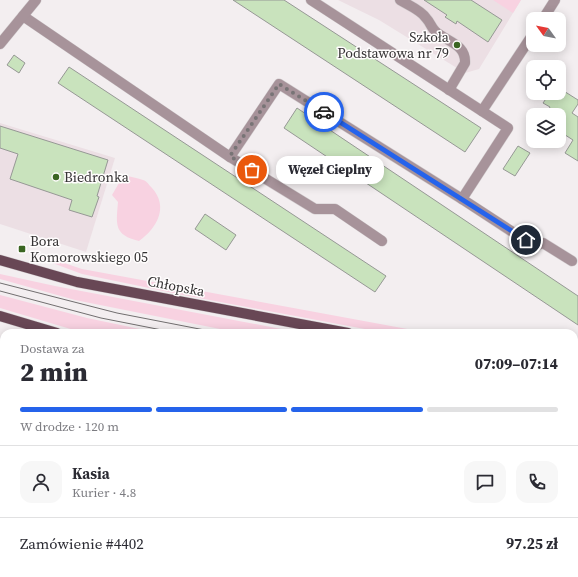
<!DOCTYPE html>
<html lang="pl">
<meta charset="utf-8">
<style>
body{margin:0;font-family:"Source Serif 4",serif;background:#f7f7f7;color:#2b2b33;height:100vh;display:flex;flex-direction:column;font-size:15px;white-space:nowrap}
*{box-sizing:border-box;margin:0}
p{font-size:13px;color:#7c7c81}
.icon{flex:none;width:22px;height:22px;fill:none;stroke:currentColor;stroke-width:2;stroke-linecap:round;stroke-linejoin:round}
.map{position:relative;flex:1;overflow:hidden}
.details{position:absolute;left:0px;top:329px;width:578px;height:248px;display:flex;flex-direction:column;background:#fff;border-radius:12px 12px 0 0;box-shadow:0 2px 10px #0003}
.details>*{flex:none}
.needle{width:26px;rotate:303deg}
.controls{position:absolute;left:526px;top:12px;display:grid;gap:8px}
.controls a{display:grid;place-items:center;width:40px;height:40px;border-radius:8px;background:#fff;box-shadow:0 2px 10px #0003;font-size:20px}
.pin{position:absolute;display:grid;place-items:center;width:34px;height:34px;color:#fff;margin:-17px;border:2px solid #fff;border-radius:50%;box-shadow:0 1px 4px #0007}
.courier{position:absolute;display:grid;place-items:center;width:40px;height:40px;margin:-20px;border:3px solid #2563eb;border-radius:50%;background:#fff;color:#222;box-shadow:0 1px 5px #0007}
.bubble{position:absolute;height:28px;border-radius:12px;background:#fff;box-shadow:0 2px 10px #0003;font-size:13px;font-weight:800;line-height:28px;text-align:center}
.summary em{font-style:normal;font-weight:800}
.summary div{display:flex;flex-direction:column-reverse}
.summary{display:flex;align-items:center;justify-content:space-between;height:68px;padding:0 20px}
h1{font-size:26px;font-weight:800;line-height:30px}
.bar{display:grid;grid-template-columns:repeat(4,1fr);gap:6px 4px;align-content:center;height:48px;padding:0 20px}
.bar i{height:5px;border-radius:3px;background:#e1e1e2}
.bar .active{background:#2563eb}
.bar p{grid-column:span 4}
.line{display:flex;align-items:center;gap:10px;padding:0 20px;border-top:1px solid #e1e1e2}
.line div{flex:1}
.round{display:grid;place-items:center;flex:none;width:42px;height:42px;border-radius:12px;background:#f7f7f7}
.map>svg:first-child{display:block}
.built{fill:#ecdfe4}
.green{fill:#f8d2e1}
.building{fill:#c9e3bd;stroke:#969895}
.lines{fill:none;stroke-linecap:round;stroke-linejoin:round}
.minor-casing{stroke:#d1ccce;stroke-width:11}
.major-casing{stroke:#d1ccce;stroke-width:11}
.minor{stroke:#a7939a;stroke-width:10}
.major{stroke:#684755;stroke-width:10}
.tram{stroke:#716e6f;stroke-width:1}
.done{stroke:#787476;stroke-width:4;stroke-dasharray:0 7.2}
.route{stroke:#2563eb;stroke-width:5}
.poi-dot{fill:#3a6522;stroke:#fffdfd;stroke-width:1.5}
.labels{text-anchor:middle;stroke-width:3;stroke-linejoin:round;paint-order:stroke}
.poi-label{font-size:14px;fill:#353334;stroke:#fffdfd;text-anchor:start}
.street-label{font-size:14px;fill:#353334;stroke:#fffdfd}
</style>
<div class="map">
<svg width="578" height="577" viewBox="0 0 578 577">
<rect width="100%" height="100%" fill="#f3eef0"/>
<g class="built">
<polygon points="338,0 521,0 479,69 465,73 379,20"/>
<polygon points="0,123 115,158 86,252 0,224"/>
<polygon points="574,518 578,519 578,577 323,577 325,573 574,573"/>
</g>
<g class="green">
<polygon points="493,0 521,0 513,13"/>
<path d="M127 176C132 177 138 178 143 180 147 181 149 185 152 188 169 207 157 228 139 241 114 235 116 225 118 202L112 195 119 183Z"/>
<polygon points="40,255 82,269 429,333 386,333 178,294 82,274 39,258"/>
<polygon points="0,274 55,286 302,333 240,333 75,300 0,279"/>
<polygon points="0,295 87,318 159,333 84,333 0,308"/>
</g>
<g class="building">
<polygon points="233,0 284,0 481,128 465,152"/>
<polygon points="424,0 471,0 502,20 488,42 457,21 456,24 445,17 447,15"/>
<polygon points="14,55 25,63 19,73 7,65"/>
<polygon points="69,67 386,276 375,292 58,83"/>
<polygon points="559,88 578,100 578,104 572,113 578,117 578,161 565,153 573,140 559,131 559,115 546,115 550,107 543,103 550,93 559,93"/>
<polygon points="297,108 578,296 578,325 284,128"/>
<polygon points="0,126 108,160 97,196 99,197 92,217 69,210 72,200 10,179 18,154 0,148"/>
<polygon points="518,146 530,153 515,176 503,169"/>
<polygon points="205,214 236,235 226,250 195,229"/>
</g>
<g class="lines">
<defs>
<g id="minor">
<path d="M400 0C408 5 421 10 426 18 430 22 431 27 435 31 447 42 466 44 465 63L449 90"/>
<polyline points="23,16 230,157 279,84 462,199 508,128 311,0"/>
<polyline points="543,19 555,0"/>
<polyline points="0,44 36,0"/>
<polyline points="482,111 533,34"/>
<polyline points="230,157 315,209 335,209 382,241"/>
<polyline points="462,199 534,246 543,243 572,261"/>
<polyline points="0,471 4,473"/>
<polyline points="243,573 247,577"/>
<polyline points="295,577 296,573"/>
</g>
<g id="major">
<polyline points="0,260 77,282 348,333"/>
<polyline points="0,316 57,333"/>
<polyline points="574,376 578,376"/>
<polyline points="574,485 578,486"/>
</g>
</defs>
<use href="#minor" class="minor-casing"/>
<use href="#major" class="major-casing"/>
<use href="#minor" class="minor"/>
<use href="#major" class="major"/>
<g class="tram">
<polyline points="0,283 117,313 220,333"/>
<polyline points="0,291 101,318 177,333"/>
<polyline points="574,422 578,423"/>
<polyline points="574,431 578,432"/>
</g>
</g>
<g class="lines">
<polyline class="done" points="252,170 230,156 279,84 324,112"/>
<polyline class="route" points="324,112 526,240"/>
</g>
<g class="poi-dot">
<circle cx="457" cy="45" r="4"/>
<circle cx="56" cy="177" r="4"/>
<rect x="18" y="245" width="8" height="8" rx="2"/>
</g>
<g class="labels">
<g class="poi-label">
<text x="449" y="42" text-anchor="end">Szkoła<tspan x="449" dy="16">Podstawowa nr 79</tspan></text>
<text x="64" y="182">Biedronka</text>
<text x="30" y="246">Bora<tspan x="30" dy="16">Komorowskiego 05</tspan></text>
</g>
<g class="street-label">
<text transform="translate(176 286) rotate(11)" y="5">Chłopska</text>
</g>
</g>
</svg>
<div class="controls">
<a><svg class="needle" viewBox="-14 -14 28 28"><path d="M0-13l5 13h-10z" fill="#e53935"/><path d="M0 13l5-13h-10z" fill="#7c7c81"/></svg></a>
<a><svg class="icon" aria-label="locate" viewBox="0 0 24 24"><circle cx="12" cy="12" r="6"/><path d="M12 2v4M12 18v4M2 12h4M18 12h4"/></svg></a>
<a><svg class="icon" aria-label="layers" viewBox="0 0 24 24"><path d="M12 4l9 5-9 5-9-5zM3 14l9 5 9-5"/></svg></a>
</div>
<div class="pin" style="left:252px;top:170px;background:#ea580c"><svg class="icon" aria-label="bag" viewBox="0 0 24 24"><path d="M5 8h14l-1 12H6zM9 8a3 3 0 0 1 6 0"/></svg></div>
<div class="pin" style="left:526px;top:240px;background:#1f2937"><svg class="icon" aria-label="home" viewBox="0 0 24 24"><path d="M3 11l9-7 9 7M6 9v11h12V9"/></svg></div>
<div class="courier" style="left:324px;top:112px"><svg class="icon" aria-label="car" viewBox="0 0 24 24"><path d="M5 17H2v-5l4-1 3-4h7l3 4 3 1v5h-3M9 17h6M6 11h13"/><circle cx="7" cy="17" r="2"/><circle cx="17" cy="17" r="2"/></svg></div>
<div class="bubble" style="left:276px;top:156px;width:108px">Węzeł Cieplny</div>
<section class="details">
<div class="summary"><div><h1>2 min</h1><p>Dostawa za</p></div><em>07:09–07:14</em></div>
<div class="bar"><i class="active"></i><i class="active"></i><i class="active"></i><i></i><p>W drodze · 120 m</p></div>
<div class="line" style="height:72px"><a class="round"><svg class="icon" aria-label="person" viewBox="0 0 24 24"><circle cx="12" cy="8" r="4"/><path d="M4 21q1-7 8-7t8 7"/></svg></a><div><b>Kasia</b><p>Kurier · 4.8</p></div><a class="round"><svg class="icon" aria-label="chat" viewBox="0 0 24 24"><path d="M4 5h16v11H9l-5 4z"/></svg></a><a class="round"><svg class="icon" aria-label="phone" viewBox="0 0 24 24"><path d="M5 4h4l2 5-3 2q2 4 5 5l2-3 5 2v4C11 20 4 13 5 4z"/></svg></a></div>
<div class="line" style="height:52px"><div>Zamówienie #4402</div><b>97.25 zł</b></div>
</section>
</div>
